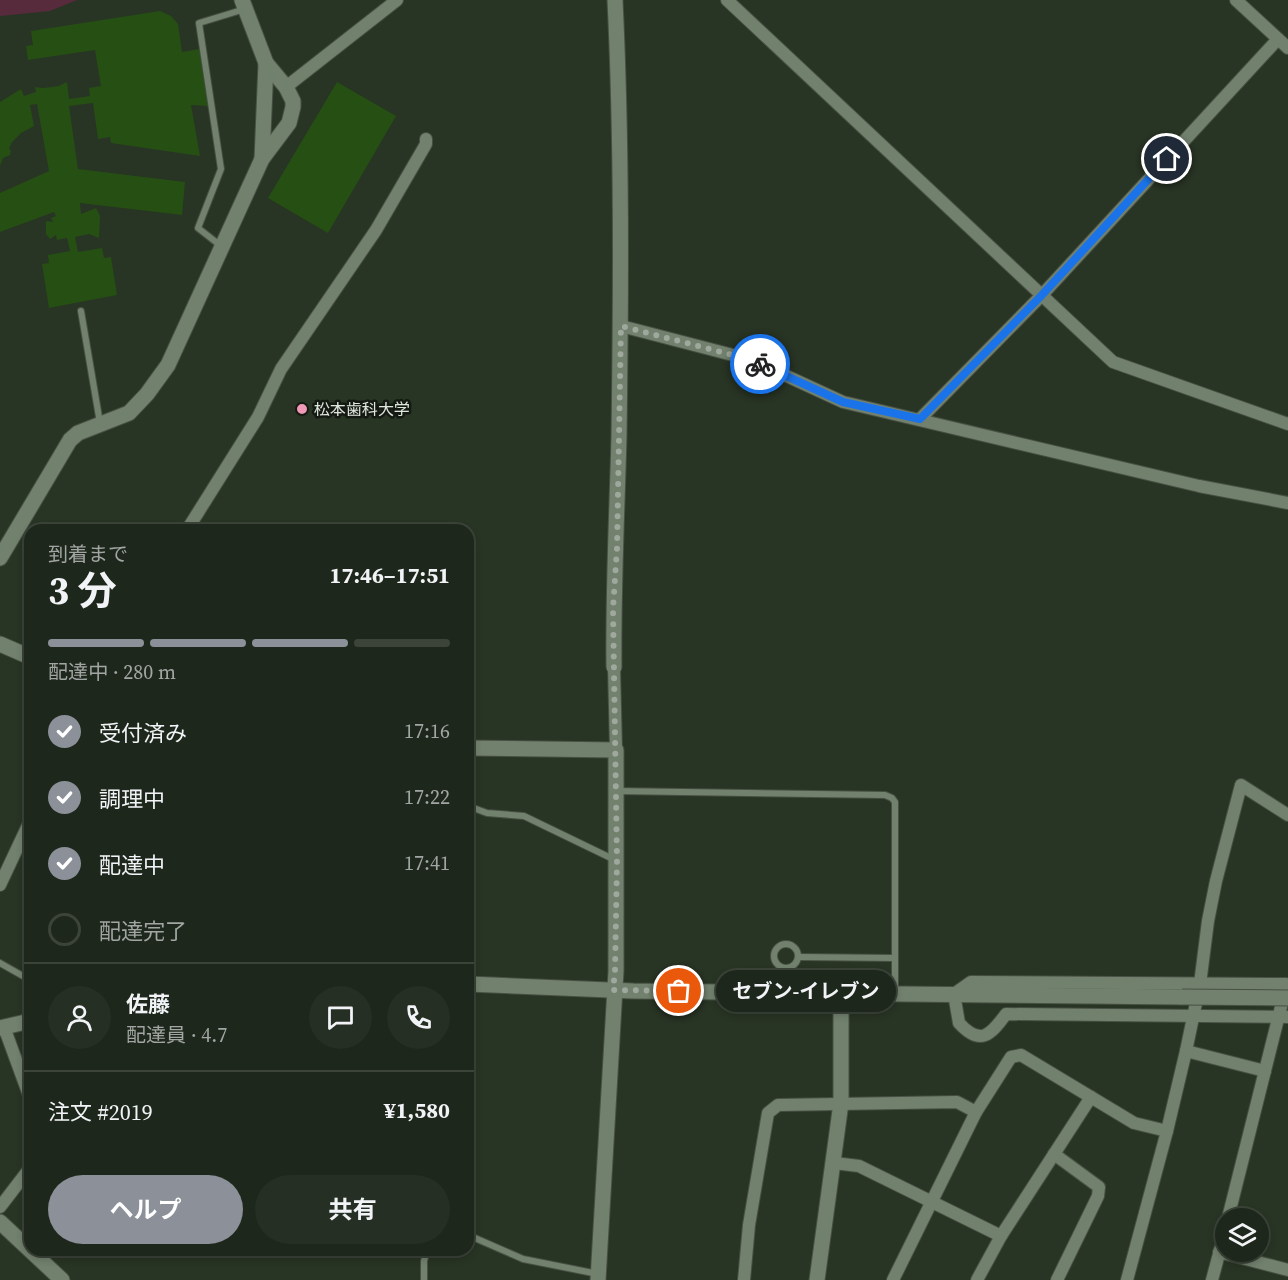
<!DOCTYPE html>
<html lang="ja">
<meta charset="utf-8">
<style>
body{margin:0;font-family:"Source Serif 4","Noto Sans JP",serif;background:#262f24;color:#f1f3f6;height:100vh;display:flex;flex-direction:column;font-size:22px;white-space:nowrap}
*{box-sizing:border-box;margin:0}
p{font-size:20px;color:#a1a5a3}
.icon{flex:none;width:33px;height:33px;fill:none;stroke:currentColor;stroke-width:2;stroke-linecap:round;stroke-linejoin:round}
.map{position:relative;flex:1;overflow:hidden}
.details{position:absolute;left:24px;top:524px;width:450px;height:732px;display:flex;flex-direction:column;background:#1e271b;border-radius:18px;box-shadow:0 3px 9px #0003,0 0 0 2px #3c443a}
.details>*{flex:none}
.buttons{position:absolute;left:1215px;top:1208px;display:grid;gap:12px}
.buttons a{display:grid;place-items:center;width:54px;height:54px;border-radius:50%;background:#1e271b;box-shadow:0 3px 9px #0003,0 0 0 2px #3c443a;font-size:30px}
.pin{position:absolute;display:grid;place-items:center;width:51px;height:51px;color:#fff;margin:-26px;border:3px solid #fff;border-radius:50%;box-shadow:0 2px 6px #0007}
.courier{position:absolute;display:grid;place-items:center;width:60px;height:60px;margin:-30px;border:4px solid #1a73e8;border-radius:50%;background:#fff;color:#222;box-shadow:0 2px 8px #0007}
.bubble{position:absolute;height:42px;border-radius:21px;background:#1e271b;box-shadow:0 3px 9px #0003,0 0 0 2px #3c443a;font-size:20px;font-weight:700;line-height:42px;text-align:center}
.summary em{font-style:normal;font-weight:700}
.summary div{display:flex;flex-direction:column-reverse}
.summary{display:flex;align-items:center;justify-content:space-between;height:102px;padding:0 24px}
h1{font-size:39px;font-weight:700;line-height:45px}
.bar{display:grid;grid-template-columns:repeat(4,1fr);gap:9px 6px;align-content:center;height:72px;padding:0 24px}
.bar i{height:8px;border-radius:4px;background:#3c443a}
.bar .current{background:#8c9099}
.bar p{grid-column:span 4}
.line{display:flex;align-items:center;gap:15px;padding:0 24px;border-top:2px solid #3c443a}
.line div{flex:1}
.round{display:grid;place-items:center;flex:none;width:63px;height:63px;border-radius:32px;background:#262f24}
ol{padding:0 24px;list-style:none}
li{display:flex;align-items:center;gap:18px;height:66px}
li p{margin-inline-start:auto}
li .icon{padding:6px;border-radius:50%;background:#8c9099;color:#fff;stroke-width:4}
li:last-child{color:#a1a5a3}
li i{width:33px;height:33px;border:3px solid #3c443a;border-radius:50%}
.button{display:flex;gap:12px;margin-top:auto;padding:12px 24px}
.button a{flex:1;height:69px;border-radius:36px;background:#8c9099;color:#fff;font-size:24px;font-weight:700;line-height:69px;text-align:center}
.button a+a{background:#262f24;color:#f1f3f6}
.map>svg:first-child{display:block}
.green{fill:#572b3b}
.building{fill:#264f13}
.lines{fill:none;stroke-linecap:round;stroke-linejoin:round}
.service-casing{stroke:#475043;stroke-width:8}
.minor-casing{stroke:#475043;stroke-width:14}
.tertiary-casing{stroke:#475043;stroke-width:17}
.service{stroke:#72806e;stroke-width:6}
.minor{stroke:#72806e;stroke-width:12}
.tertiary{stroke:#72806e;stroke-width:15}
.tertiary-bridge-casing{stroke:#475043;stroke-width:17;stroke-linecap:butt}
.tertiary-bridge{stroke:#72806e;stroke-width:15}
.done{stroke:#9fa89c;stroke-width:6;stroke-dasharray:0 10.8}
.route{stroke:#1a73e8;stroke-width:8}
.poi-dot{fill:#f09ab7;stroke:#141a12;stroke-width:2}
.labels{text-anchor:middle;stroke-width:5;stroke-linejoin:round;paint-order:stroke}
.poi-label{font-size:16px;fill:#dfe7dd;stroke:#141a12;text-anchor:start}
</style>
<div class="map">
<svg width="1288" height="1280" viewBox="0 0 1288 1280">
<rect width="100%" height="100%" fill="#283424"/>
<polygon class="green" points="0,0 77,0 50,11 0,16"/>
<g class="building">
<polygon points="160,11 171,16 178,24 182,52 199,49 208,106 191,105 200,156 111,143 110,137 98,139 93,103 69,106 78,169 185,182 182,215 80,203 81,214 96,208 100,216 99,238 89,234 75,237 78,252 102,248 104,258 111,257 117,295 49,308 42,264 49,263 48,255 70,251 67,238 57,240 56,235 50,239 46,234 46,221 53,222 51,218 56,216 54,212 0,232 0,193 49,171 37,104 30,105 34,126 21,133 12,142 9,148 11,151 10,155 3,158 0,166 0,102 21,89 24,96 36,92 35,87 43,88 59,86 67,82 69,99 90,96 89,88 101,86 95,50 28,60 26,46 33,45 31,31"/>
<polygon points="337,82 396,116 328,233 268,198"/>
</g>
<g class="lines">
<defs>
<g id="service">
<polyline points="221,246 198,228 221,169 199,23 245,9"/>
<polyline points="81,311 100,423"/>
<polyline points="617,791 885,795 892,798 895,802 895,993"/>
<polyline points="468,806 487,813 524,816 615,860"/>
<circle cx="786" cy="956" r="12"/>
<polyline points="799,957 894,958"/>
<polyline points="0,963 30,980"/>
<polyline points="468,1235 523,1259 598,1274"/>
<polyline points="424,1280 424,1261 427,1250"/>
</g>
<g id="minor">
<polyline points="727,0 1113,362 1288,424"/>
<polyline points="1236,0 1288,48"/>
<polyline points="286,87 397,0"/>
<polyline points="621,326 752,360 843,402 1199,486 1288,503"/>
<polyline points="920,419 1041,296 1278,39"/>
<polyline points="187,530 258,417 281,369 376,230 426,144 426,139"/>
<polyline points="614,667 616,750"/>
<polyline points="0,885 30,821"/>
<path d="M1286 984 971 982 954 994 959 1023C980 1046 990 1036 1006 1014L1288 1017"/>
<polyline points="4,1027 30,1098"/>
<polyline points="1186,1051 1265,1071"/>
<polyline points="1054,1154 1099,1187 1098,1196 1057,1280"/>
<polyline points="834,1163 859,1166 1001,1236"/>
<polyline points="0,1207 30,1168"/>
<polyline points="1228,1218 1285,991"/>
<polyline points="1219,1252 1288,1270"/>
<polyline points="744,1280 749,1225 768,1113 778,1105 957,1102 976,1112"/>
<polyline points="893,1280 976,1112 1011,1057 1021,1055 1134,1123 1167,1131"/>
<polyline points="977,1280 1001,1236 1091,1097"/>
<polyline points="1127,1280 1167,1131 1186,1051 1200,984 1208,921 1216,881 1241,785 1288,815"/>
<polyline points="1212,1280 1226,1228"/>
</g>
<g id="tertiary">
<polyline points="262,159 266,63"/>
<polyline points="0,558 70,440 78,433 129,413 147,394 168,365 262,159 289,123 293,107 293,101 286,87 266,63 242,0"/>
<polyline points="0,644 30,657"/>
<path d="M614 667C613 590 617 513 619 436 621 291 622 145 615 0"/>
<polyline points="468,748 616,750 616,971 598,1280"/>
<polyline points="468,984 633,991 1182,997"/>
<polyline points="0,1028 30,1021"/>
<polyline points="0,1222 62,1280"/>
<polyline points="817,1280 841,1103 841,993"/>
</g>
</defs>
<use href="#service" class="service-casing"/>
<use href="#minor" class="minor-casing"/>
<use href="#tertiary" class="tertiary-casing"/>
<use href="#service" class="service"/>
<use href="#minor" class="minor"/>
<use href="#tertiary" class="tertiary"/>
<defs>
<polyline id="tertiary-bridge" points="1182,997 1288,998"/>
</defs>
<use href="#tertiary-bridge" class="tertiary-bridge-casing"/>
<use href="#tertiary-bridge" class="tertiary-bridge"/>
</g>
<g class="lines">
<polyline class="done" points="679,991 613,990 615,971 617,862 613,609 617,548 621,326 752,360 760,364"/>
<polyline class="route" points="760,364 843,402 920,419 1041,296 1167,159"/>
</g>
<circle class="poi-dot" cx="302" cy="409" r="6"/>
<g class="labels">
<g class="poi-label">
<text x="314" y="415">松本歯科大学</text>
</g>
</g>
</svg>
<div class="buttons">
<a><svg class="icon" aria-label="layers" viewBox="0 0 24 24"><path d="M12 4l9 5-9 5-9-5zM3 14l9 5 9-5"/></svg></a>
</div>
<div class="pin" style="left:679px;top:991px;background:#ea580c"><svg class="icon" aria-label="bag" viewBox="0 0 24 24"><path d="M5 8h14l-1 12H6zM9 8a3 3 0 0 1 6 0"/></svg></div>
<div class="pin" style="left:1167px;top:159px;background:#1f2937"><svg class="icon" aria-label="home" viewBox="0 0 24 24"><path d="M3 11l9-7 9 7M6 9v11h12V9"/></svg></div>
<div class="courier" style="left:760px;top:364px"><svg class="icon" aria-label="bike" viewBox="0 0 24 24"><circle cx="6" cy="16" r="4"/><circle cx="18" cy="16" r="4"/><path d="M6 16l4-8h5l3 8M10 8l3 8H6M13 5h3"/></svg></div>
<div class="bubble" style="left:716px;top:970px;width:180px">セブン-イレブン</div>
<section class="details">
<div class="summary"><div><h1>3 分</h1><p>到着まで</p></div><em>17:46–17:51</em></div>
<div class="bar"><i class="current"></i><i class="current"></i><i class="current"></i><i></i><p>配達中 · 280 m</p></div>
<ol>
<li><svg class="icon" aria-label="check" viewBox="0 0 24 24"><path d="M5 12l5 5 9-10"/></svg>受付済み<p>17:16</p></li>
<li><svg class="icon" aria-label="check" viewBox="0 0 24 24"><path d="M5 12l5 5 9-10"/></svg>調理中<p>17:22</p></li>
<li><svg class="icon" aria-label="check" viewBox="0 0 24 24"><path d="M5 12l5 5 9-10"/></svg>配達中<p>17:41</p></li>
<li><i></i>配達完了</li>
</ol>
<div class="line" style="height:108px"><a class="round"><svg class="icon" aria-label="person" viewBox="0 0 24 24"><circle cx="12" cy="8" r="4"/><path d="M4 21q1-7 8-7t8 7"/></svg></a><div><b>佐藤</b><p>配達員 · 4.7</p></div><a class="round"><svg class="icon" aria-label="chat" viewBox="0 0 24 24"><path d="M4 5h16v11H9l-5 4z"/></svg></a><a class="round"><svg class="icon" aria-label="phone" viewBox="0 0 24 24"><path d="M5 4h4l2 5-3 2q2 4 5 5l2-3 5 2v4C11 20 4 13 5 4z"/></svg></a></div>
<div class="line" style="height:78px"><div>注文 #2019</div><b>¥1,580</b></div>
<div class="button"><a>ヘルプ</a><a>共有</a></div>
</section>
</div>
